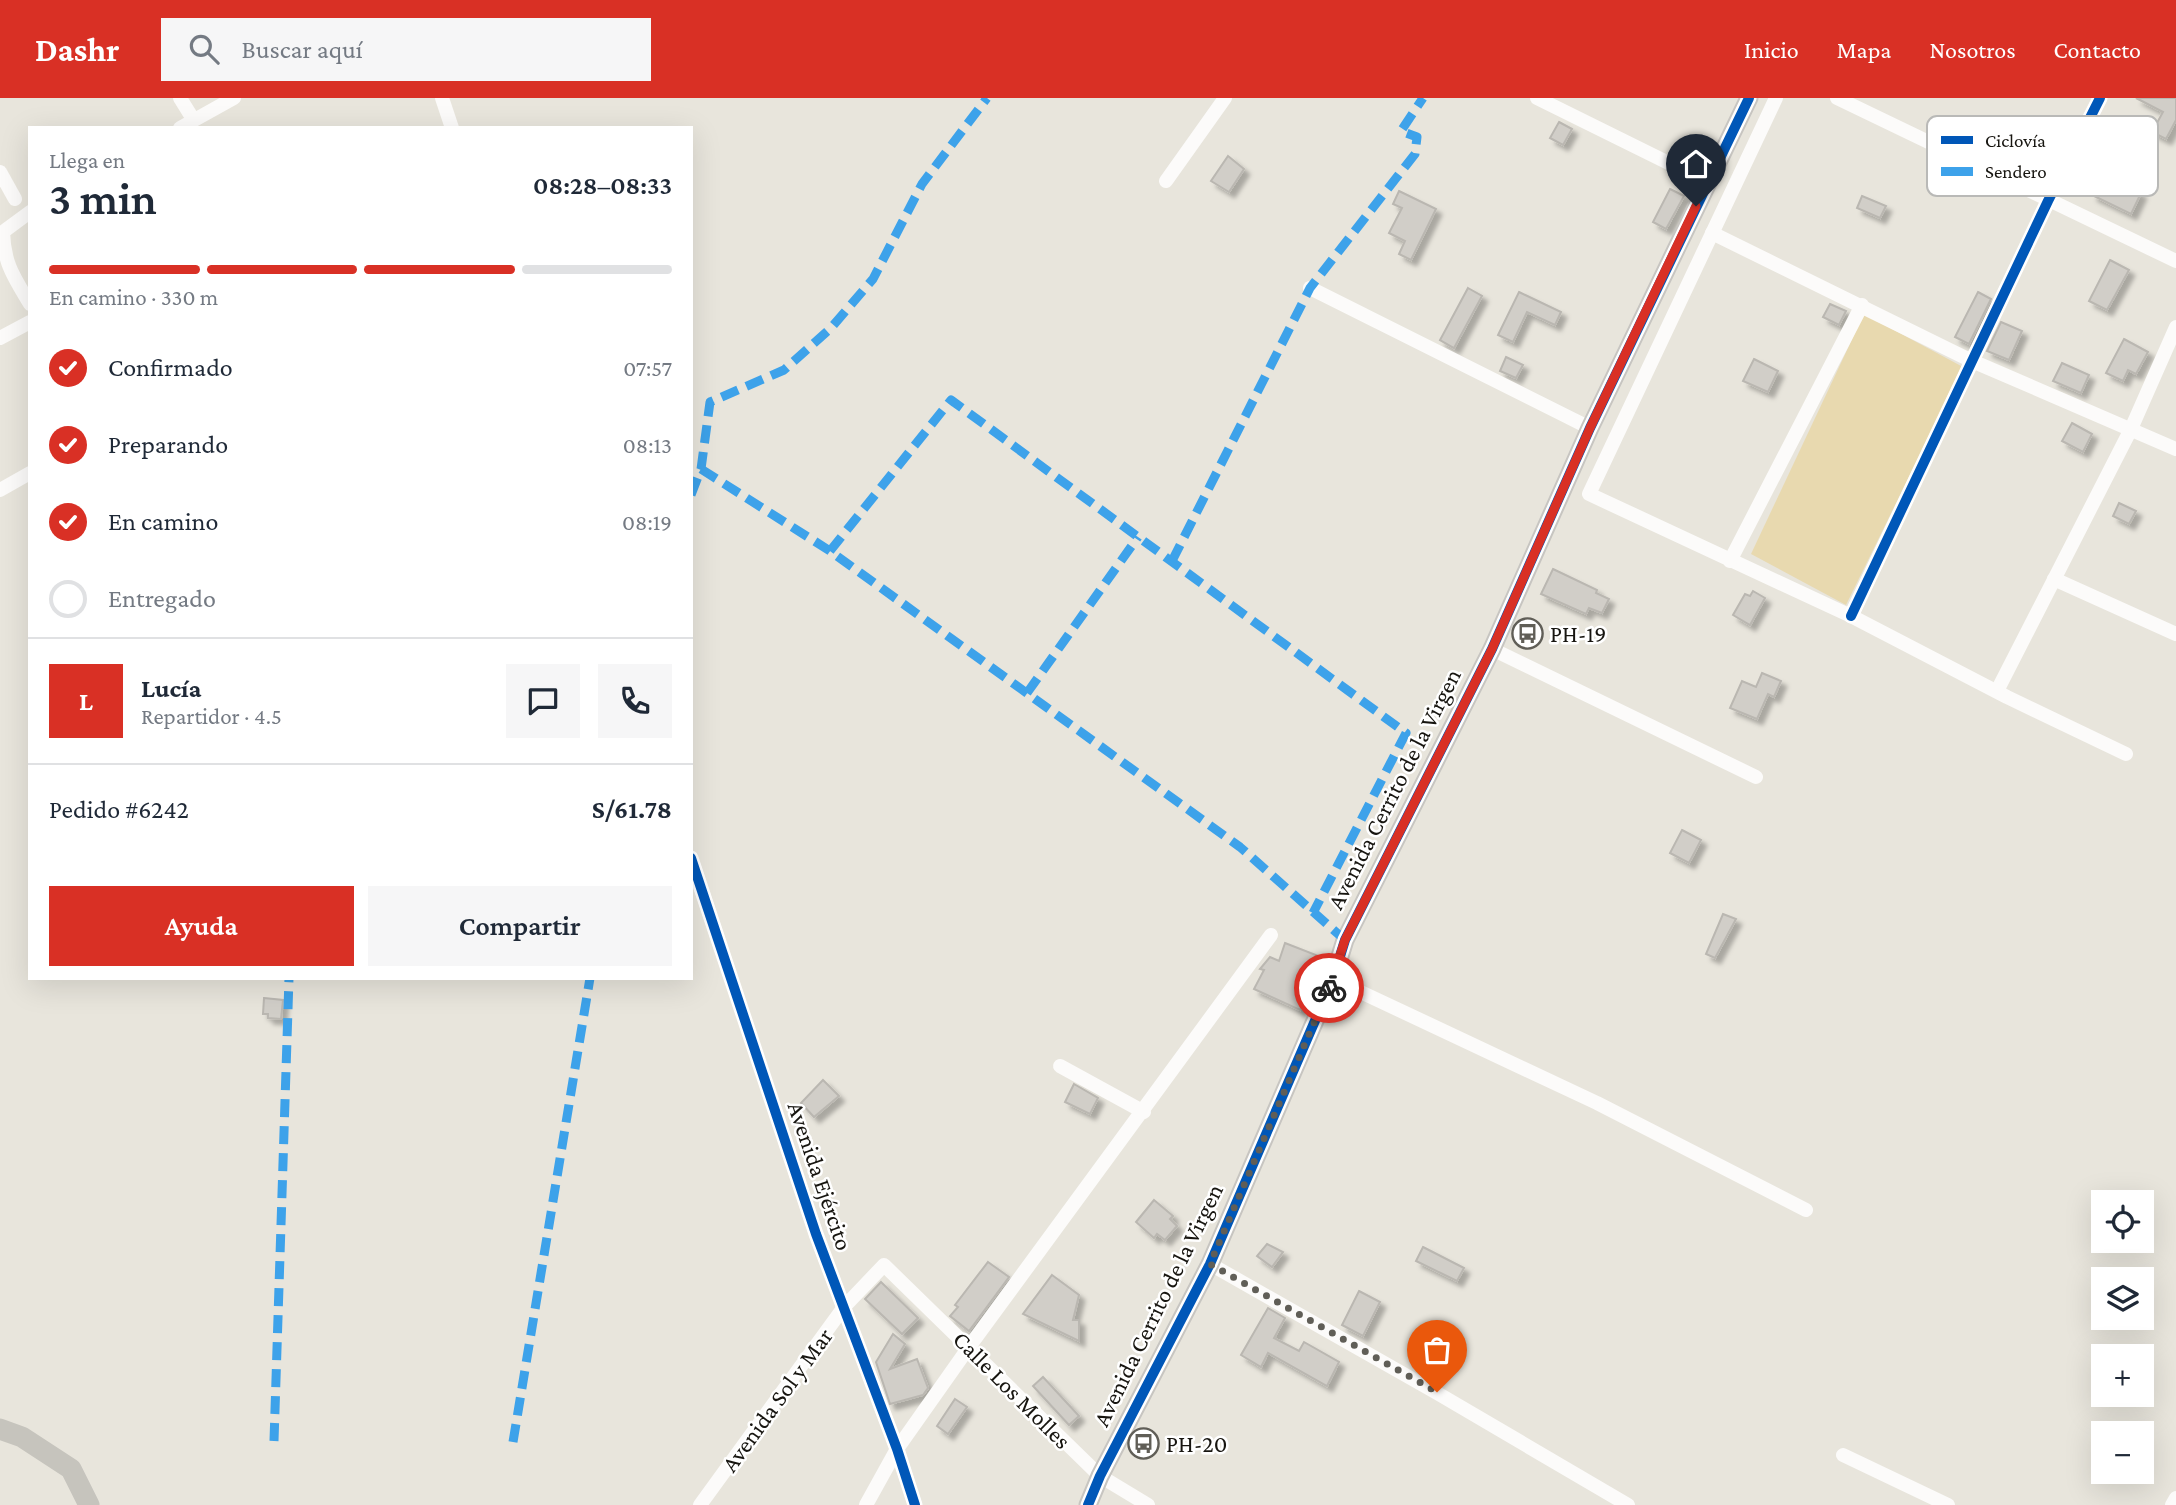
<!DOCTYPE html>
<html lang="es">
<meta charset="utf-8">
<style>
body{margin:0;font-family:"Crimson Pro",serif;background:#f6f6f7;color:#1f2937;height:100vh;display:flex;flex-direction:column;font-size:26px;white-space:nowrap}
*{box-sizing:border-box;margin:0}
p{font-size:23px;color:#747a83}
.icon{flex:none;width:38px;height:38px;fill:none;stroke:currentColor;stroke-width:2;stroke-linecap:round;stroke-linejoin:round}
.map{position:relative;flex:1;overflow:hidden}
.panel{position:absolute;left:28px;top:28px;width:665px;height:854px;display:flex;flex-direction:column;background:#fff;border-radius:0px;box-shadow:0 7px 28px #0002}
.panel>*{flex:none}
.controls{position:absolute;left:2091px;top:1092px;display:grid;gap:14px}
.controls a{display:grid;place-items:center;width:63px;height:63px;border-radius:0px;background:#fff;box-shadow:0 7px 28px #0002;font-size:35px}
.pin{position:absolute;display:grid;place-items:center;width:60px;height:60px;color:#fff;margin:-72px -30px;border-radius:50% 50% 50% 0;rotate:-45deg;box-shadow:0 0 7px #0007}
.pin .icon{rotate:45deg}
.courier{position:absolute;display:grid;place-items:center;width:70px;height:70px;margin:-35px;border:5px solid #d93025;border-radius:50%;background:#fff;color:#222;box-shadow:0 2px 9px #0007}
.overview em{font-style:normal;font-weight:600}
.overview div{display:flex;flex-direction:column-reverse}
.overview{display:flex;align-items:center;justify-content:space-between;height:119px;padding:0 21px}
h1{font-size:46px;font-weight:600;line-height:52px}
.bar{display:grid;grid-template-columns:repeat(4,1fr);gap:10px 7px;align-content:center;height:84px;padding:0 21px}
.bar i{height:9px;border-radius:5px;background:#e0e1e3}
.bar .on{background:#d93025}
.bar p{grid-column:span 4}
.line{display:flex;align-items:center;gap:18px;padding:0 21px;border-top:2px solid #e0e1e3}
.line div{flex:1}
.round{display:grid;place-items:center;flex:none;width:74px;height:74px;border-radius:0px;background:#f6f6f7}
ol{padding:0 21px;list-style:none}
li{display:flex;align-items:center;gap:21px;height:77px}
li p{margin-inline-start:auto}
li .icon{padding:7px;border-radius:50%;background:#d93025;color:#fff;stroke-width:4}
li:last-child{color:#747a83}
li i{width:38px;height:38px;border:4px solid #e0e1e3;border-radius:50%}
.button{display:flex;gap:14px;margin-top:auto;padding:14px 21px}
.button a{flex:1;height:80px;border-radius:0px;background:#d93025;color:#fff;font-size:28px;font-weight:600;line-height:80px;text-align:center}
.button a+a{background:#f6f6f7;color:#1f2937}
header{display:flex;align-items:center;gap:42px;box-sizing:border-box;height:98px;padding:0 35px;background:#d93025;color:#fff}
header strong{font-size:33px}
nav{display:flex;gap:38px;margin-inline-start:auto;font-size:24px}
.search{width:490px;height:63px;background:#f6f6f7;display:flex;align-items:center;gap:18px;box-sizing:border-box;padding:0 24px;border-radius:0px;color:#747a83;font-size:26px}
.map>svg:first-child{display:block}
.green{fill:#e8d9af}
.building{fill:#d1cec8;stroke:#bab7b1;stroke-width:2;filter:url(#shadow)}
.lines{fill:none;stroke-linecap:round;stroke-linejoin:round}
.street{stroke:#fcfbfa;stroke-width:14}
.secondary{stroke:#c7c5c1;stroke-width:19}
.primary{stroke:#c6c4bd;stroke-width:21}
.quiet{stroke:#3da2ea;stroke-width:9;stroke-dasharray:18 9;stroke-linecap:butt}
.cycleway-casing{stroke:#fff;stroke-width:15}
.cycleway{stroke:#0057b8;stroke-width:10}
.done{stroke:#605e57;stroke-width:7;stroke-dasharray:0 12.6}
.route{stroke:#d93025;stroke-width:9}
.labels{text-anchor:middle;stroke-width:5;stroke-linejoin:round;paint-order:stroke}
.poi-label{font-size:24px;fill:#171510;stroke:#fff;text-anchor:start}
.street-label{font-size:24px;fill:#171510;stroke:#fff}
.key{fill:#fff;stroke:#b9b9b7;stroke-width:2}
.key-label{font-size:19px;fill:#171510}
</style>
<header>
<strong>Dashr</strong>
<div class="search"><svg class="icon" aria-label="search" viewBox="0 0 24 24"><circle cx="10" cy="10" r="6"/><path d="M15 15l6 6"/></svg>Buscar aquí</div>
<nav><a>Inicio</a><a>Mapa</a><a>Nosotros</a><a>Contacto</a></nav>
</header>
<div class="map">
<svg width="2176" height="1407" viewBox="0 0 2176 1407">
<defs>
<filter id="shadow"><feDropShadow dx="5.5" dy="5.5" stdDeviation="2" flood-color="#0004"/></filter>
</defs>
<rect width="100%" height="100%" fill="#e8e5dc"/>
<polygon class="green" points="1864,216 1963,269 1846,507 1751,456"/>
<g class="building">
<polygon points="2136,0 2176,0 2176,22 2166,41 2152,34 2163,14"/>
<polygon points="1559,24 1572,31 1563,47 1550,40"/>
<polygon points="1228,58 1244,71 1229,94 1211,83"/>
<polygon points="2104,76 2141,95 2131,116 2092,97"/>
<polygon points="1670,91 1684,98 1666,131 1653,124"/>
<polygon points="1399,93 1436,111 1411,162 1399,156 1405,143 1389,135 1402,110 1393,106"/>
<polygon points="1862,98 1886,108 1880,120 1857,110"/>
<polygon points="2110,162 2129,172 2107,212 2089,203"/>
<polygon points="1468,190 1482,198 1454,250 1440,242"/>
<polygon points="1519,194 1561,214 1555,227 1527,214 1513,244 1498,237"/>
<polygon points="1978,194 1991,201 1969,246 1955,239"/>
<polygon points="1830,206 1846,213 1839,227 1823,219"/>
<polygon points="2001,224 2022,233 2009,262 1987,253"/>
<polygon points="2124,241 2148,254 2136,276 2128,272 2123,283 2106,275"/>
<polygon points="1506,259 1523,267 1516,280 1500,273"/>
<polygon points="1754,261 1778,273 1768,294 1743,283"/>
<polygon points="2062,265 2089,277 2081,295 2053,283"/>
<polygon points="2072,325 2092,336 2083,354 2062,343"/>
<polygon points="2119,405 2136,413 2129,426 2113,418"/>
<polygon points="1553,471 1597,492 1596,495 1609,501 1602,515 1589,510 1586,516 1541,496"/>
<polygon points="1753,493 1765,500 1750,527 1733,517 1745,496 1750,498"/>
<polygon points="1762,575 1781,583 1774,599 1768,596 1757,621 1730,610 1742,583 1756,589"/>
<polygon points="1682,732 1701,742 1689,765 1670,755"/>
<polygon points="1723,816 1736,821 1715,860 1706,856"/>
<polygon points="1285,845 1321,859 1300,912 1254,891 1264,872 1260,871 1270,859 1279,863"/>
<polygon points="264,900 283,902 281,921 268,920 268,916 263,916"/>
<polygon points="823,982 839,998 814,1019 801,1005"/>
<polygon points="1074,986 1098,1000 1090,1016 1065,1004"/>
<polygon points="1154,1102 1173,1118 1170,1121 1177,1128 1165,1142 1157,1136 1154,1140 1136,1124"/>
<polygon points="1267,1146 1283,1154 1272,1169 1257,1158"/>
<polygon points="1423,1149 1464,1170 1457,1183 1416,1163"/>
<polygon points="988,1164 1009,1179 969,1233 950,1218 958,1209 955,1207"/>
<polygon points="1052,1177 1079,1197 1073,1222 1079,1222 1079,1243 1023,1216"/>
<polygon points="881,1184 918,1220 902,1236 865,1201"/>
<polygon points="1359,1193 1380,1204 1363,1238 1342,1227"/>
<polygon points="1268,1210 1285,1220 1274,1240 1299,1253 1304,1244 1339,1264 1327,1288 1268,1255 1261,1269 1241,1257"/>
<polygon points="893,1236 905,1246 890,1271 917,1261 928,1290 923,1297 890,1306 876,1264"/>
<polygon points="1043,1279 1079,1318 1069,1327 1033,1288"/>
<polygon points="955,1301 967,1309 948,1336 937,1328"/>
</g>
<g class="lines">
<g class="street">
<polyline points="180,0 193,21"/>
<polyline points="442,0 452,30"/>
<polyline points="1537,0 1707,84"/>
<polyline points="1776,0 1589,396 1851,518 2007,599 2126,656"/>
<polyline points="1837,0 2176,163"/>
<polyline points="180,30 234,0"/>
<polyline points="0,74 15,101"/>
<polyline points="1166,83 1225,0"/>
<path d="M30 114 3 134C4 166 14 179 30 206"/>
<polyline points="1712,135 1972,263 2176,351"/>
<polyline points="1310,190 1590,330"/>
<polyline points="0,240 30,224"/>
<polyline points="0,392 30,375"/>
<polyline points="1730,463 1862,207"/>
<polyline points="2054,481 2176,536"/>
<polyline points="1851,518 2048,103 2100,0"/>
<polyline points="1492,551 1756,679"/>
<polyline points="1997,593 2131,331 2176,229"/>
<polyline points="691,760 816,1136 897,1351 915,1407"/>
<polyline points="1333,881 1597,1005 1806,1112"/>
<polyline points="1060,968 1144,1014"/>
<polyline points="1210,1166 1437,1295 1628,1407"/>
<polyline points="1843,1357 1948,1407"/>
<polyline points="700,1407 844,1209 884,1167 1100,1378 1148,1407"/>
<polyline points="866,1407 897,1351 969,1249 1271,837"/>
<polyline points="2172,1407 2176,1400"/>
</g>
<polyline class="secondary" points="1088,1407 1100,1378 1210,1166 1333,881 1345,842 1492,551 1590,330 1749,0"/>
<polyline class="primary" points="0,1331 22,1339 71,1371 89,1407"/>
<g class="quiet">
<polyline points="701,371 830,453 1240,749 1345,842"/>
<polyline points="691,397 701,371 710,304 784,272 831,230 873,181 922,86 987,0"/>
<polyline points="830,453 951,302 1406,635 1313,815"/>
<polyline points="1172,463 1310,190 1415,56 1417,39 1401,33 1423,0"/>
<polyline points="1027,595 1138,439"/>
<polyline points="274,1343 289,880"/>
<polyline points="513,1344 590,880"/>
</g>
<defs>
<g id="cycleway">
<polyline points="1851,518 2048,103 2100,0"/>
<polyline points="691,760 816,1136 897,1351 915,1407"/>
<polyline points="1088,1407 1100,1378 1210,1166 1333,881 1345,842 1492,551 1590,330 1749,0"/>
</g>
</defs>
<use href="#cycleway" class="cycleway-casing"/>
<use href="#cycleway" class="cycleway"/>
</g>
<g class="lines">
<polyline class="done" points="1329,890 1210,1166 1437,1294"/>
<polyline class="route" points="1329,890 1345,842 1492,551 1590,330 1696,108"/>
</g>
<defs>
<symbol id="bus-ring" viewBox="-11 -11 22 22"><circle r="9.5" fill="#fff" stroke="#605e57" stroke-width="1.5"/><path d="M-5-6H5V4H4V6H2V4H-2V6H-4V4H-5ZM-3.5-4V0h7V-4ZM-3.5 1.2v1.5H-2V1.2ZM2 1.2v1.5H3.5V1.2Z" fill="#605e57"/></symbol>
</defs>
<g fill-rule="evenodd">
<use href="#bus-ring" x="1510" y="518" width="35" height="35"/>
<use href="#bus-ring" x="1126" y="1328" width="35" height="35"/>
</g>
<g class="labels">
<g class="poi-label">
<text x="1550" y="544">PH-19</text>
<text x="1166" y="1354">PH-20</text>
</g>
<g class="street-label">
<text transform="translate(1394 691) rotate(-63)" y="8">Avenida Cerrito de la Virgen</text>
<text transform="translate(820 1078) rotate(71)" y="8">Avenida Ejército</text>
<text transform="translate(1158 1207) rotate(-64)" y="8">Avenida Cerrito de la Virgen</text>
<text transform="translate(1012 1292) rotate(45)" y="8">Calle Los Molles</text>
<text transform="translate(777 1302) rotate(-54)" y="8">Avenida Sol y Mar</text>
</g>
</g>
<rect x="1927" y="18" width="231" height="80" rx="10" class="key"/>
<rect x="1941" y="38" width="32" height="8" fill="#0057b8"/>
<rect x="1941" y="69" width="32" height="9" fill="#3da2ea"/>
<g class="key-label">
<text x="1985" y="49">Ciclovía</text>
<text x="1985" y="80">Sendero</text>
</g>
</svg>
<div class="controls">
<a><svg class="icon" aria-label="locate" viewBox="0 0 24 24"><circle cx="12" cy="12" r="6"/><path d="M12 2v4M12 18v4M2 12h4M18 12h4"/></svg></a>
<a><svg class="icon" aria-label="layers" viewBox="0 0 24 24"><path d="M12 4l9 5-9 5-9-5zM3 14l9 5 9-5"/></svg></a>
<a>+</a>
<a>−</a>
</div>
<div class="pin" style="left:1437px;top:1294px;background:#ea580c"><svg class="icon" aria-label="bag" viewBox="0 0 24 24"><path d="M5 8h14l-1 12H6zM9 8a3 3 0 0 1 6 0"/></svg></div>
<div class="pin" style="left:1696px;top:108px;background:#1f2937"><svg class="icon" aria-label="home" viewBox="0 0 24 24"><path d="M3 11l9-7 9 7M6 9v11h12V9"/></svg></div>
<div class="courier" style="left:1329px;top:890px"><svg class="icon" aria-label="bike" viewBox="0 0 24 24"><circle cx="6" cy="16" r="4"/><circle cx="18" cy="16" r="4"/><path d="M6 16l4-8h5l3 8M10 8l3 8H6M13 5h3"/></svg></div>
<section class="panel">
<div class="overview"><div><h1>3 min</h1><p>Llega en</p></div><em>08:28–08:33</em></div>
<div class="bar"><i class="on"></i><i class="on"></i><i class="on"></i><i></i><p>En camino · 330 m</p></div>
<ol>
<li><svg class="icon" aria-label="check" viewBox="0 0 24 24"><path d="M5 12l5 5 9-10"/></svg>Confirmado<p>07:57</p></li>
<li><svg class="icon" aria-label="check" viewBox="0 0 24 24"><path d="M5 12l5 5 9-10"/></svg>Preparando<p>08:13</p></li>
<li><svg class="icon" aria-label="check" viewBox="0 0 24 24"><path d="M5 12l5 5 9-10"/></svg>En camino<p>08:19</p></li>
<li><i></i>Entregado</li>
</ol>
<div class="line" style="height:126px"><b class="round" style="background:#d93025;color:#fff">L</b><div><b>Lucía</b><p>Repartidor · 4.5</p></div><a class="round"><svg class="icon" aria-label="chat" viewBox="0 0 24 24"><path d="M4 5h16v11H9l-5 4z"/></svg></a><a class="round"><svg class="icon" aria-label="phone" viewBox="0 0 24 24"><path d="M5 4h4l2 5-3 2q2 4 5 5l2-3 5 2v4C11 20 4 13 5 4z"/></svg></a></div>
<div class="line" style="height:91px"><div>Pedido #6242</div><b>S/61.78</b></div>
<div class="button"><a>Ayuda</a><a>Compartir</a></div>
</section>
</div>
